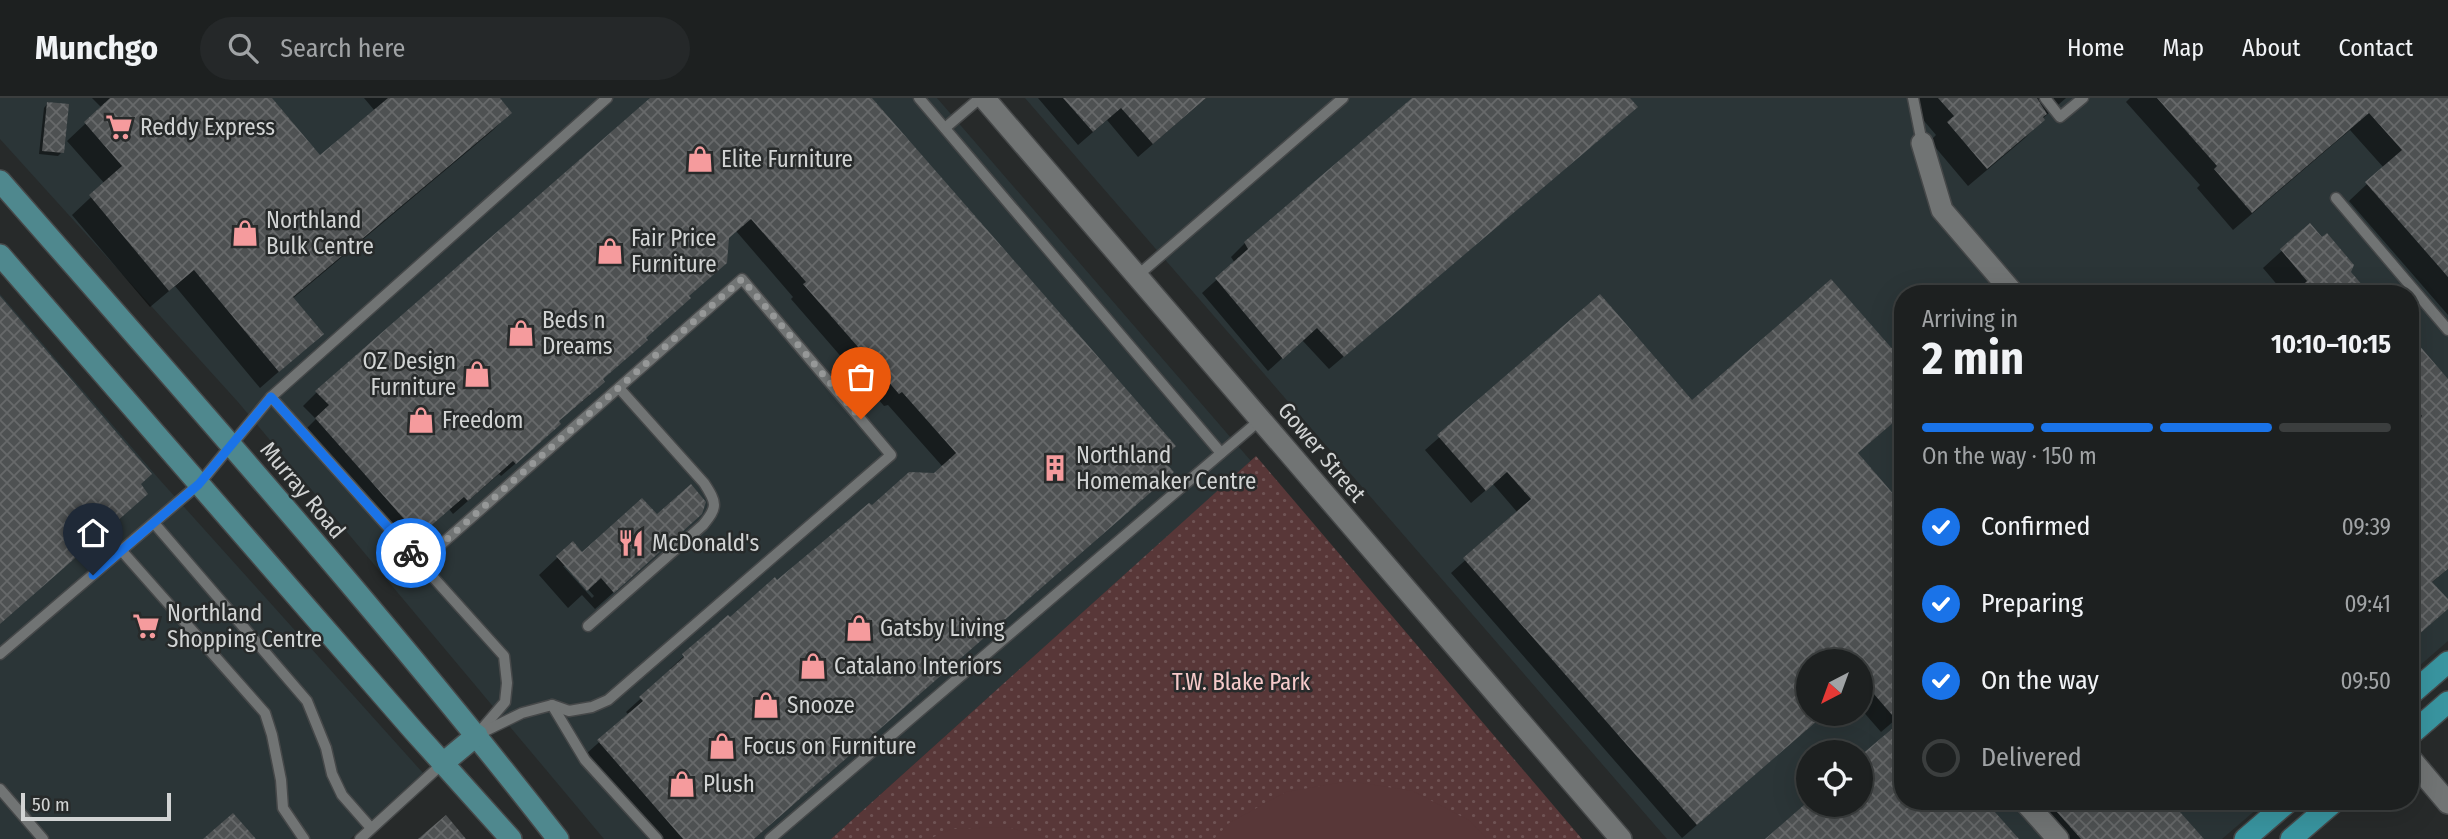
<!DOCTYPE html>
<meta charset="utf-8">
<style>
body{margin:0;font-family:"Fira Sans Condensed",sans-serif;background:#252829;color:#f1f3f6;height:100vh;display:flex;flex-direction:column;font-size:26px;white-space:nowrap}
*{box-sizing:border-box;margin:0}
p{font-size:23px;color:#a0a3a5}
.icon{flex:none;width:38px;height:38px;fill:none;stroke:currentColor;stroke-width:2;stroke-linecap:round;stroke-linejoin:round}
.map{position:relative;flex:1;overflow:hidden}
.details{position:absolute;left:1894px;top:187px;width:525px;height:525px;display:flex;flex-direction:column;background:#1d2020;border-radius:28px;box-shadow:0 7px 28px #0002,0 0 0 2px #3b3e3e}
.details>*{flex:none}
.needle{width:46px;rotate:221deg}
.fabs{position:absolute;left:1796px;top:551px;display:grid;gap:14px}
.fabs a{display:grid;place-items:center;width:77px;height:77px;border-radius:50%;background:#1d2020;box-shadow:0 7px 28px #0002,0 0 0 2px #3b3e3e;font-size:35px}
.scale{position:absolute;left:21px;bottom:18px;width:150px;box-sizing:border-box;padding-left:7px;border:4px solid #d2d4d4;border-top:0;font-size:19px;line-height:24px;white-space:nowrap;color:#d2d4d4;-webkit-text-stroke:5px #272a2a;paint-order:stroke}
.pin{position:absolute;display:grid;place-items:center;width:60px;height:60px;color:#fff;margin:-72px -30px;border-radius:50% 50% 50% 0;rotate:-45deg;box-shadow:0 0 7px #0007}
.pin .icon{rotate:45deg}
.courier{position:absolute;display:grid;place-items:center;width:70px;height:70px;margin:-35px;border:5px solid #1a73e8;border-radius:50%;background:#fff;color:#222;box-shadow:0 2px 9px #0007}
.summary em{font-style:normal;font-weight:700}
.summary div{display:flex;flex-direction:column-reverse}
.summary{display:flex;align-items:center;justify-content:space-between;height:119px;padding:0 28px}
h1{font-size:46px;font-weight:700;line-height:52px}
.bar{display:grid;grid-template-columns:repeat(4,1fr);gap:10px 7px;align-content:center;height:84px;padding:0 28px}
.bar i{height:9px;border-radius:5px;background:#3b3e3e}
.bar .on{background:#1a73e8}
.bar p{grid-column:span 4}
ol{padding:0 28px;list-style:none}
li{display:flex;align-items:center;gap:21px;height:77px}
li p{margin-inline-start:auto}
li .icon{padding:7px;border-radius:50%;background:#1a73e8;color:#fff;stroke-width:4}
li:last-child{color:#a0a3a5}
li i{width:38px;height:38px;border:4px solid #3b3e3e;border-radius:50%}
header{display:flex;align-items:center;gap:42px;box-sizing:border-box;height:98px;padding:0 35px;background:#1d2020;border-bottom:2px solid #3b3e3e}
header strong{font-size:33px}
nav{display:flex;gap:38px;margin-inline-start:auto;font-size:24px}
.search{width:490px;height:63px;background:#252829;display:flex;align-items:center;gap:18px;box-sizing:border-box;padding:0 24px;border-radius:38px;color:#a0a3a5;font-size:26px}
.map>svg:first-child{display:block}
.built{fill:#2b3537;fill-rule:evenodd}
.park{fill:url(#park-dots)}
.pitch{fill:#583738}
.shadow{fill:#0007;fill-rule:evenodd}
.building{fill:url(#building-cross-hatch)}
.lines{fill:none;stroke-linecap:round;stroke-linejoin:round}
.lane-casing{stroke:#464849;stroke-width:13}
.street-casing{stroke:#464849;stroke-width:24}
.secondary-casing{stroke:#464849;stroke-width:24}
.primary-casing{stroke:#464849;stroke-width:24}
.highway-casing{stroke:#464849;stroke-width:24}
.lane{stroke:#717474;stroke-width:10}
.street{stroke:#717474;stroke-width:21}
.secondary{stroke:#717474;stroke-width:21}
.primary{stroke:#4f888e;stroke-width:21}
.highway{stroke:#3995a0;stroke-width:21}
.done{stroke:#969898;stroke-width:7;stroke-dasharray:0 12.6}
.route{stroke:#1a73e8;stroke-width:9}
.labels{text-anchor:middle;stroke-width:5;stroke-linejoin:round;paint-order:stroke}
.poi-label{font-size:23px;fill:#d2d4d4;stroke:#272a2a;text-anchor:start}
.street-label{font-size:23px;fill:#d2d4d4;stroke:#272a2a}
.park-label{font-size:23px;fill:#f6caca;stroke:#272a2a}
</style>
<header>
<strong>Munchgo</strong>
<div class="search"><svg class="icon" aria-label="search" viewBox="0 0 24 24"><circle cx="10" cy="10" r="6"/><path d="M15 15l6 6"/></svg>Search here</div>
<nav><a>Home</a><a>Map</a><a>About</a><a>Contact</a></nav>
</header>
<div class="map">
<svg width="2448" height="741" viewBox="0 0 2448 741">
<defs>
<pattern id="park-dots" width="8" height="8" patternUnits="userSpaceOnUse" patternTransform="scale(1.75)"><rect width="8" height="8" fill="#583738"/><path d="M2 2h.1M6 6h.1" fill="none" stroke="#6f5354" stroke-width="1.8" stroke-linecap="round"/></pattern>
<pattern id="building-cross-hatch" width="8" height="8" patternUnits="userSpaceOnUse" patternTransform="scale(1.75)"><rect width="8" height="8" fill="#4e5152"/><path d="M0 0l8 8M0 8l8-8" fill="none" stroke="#67696a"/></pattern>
</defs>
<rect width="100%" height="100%" fill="#272a2a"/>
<g class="built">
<polygon points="0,0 937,0 1251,363 831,741 604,741 238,304 0,41"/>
<path d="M1025 0H2448V543L2410 576V196H1902V704H2265L2222 741H1667ZM1808 564H1860V616H1808ZM1808 654H1860V707H1808Z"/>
<polygon points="0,196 159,381 423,675 350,741 0,741"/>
</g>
<polygon class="park" points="1256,358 1582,741 831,741"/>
<g class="pitch">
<polygon points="1349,683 1413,693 1470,723 1487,741 1214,741 1229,725 1286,694"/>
<polygon points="1007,729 1050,741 929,741 952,731"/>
</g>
<g class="shadow">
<polygon points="92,0 270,0 320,59 375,13 364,0 498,0 510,15 492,33 292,201 322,236 260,290 175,188 150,209 72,117 105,86 67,43 102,10"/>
<polygon points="653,0 869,0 1172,374 754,741 657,741 585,657 629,617 626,614 671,573 670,571 684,558 871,409 935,377 943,369 888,307 884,308 791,201 793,199 736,133 727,141 688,199 601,282 589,298 557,324 545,340 501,378 499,376 453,416 449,411 404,451 302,335 316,321 303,308 317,294"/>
<polygon points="1038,0 1206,0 1138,59 1107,22 1078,47"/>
<polygon points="1415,0 1628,0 1622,22 1329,271 1302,242 1268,273 1202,195 1235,165 1231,159 1245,145"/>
<polygon points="1913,0 2066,0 2042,21 2025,40 1968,88 1930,43 1936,37 1914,11"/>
<polygon points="2130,0 2448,0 2448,217 2349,103 2384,70 2350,32 2233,132 2197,90 2200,87 2126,4"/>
<polygon points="48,5 62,54 58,58 39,56 44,10"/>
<polygon points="2310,127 2348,174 2368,196 2285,196 2263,170"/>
<polygon points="1831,183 1902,265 1902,316 1857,356 1902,408 1902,616 1881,634 1860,610 1860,564 1808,564 1808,616 1824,616 1682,740 1451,475 1518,415 1493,386 1471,405 1425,352 1600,198 1692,304"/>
<polygon points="2410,249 2448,283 2448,471 2431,485 2448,504 2448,509 2410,544"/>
<path d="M681 434 595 511 582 497 568 510 539 477 572 446 582 457ZM563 468H567L594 498 592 500Z"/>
<polygon points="1896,630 1902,637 1902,704 1984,704 2017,741 1768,741 1808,706 1860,707"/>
<polygon points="2019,704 2192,704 2179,715 2201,741 2048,741"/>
</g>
<g class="building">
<polygon points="110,0 272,0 320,57 388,0 500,0 512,15 293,199 324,236 279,274 194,172 169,193 89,97 122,68 84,24"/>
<polygon points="650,0 872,0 1176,348 1162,361 1174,374 754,741 683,741 597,642 643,603 639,599 684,559 682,556 728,517 730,519 775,479 777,482 869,405 872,407 909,374 934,375 956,355 902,294 899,296 803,186 806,184 751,121 729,140 727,165 689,198 691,200 646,240 648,242 603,281 605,284 559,323 561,326 516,366 513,363 468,403 464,399 419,438 315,320 329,307 315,293"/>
<polygon points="1063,0 1206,0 1153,46 1121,10 1093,34"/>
<polygon points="1412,0 1630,0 1638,9 1344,259 1317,230 1283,261 1215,180 1248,151 1244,144"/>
<polygon points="1938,0 2037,0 2047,16 2043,19 2045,22 1987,71 1947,24 1954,18"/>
<polygon points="2157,0 2448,0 2448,179 2365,84 2402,52 2369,15 2252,115 2214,71 2217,68"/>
<polygon points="47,4 69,6 64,55 42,53"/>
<polygon points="2310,125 2322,139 2327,135 2354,167 2351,174 2370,196 2293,196 2307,183 2280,151"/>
<polygon points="1831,181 1902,262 1902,317 1858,355 1902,406 1902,704 1986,704 2019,741 1765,741 1804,707 1860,707 1860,658 1899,625 1860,580 1860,564 1808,564 1808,616 1825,616 1697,727 1463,460 1531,401 1507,374 1486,393 1437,337 1600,196 1692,302"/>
<polygon points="0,198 152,376 141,386 148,396 0,526"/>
<polygon points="2418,246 2448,281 2448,471 2432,484 2448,501 2448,511 2410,544 2410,329 2422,318 2410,303 2410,253"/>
<polygon points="691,386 706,404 702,416 614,495 601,480 587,493 556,458 573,443 582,454 642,400 657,416"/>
<polygon points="2048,704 2192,704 2180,714 2204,741 2081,741"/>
<polygon points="233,715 256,741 203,741"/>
<polygon points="446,717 466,741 418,741"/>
</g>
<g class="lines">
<defs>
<g id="lane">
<polyline points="919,0 1221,355"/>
<polyline points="1913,0 1922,45"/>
<polyline points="2045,0 2060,19 2083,0"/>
<polyline points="945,30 980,0"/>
<polyline points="2336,100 2448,232"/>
<polyline points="1137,178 1343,0"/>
<polyline points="271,299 504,558 507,585 505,604 481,632"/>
<polyline points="154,425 307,603 326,650 332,676 342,697 371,730"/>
<polyline points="121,452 265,615 272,637 281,682 283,710 304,741"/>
<polyline points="420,465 742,181 891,357 608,602 592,609 569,613 552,607 522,615 477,637"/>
<path d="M588 528 703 427C718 409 717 405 704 385L619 290"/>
<polyline points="0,556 199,386 271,299 607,0"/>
<polyline points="552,607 585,662 657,741"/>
<polyline points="0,691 43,741"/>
<polyline points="360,741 442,666"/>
<polyline points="770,741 1260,322"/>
</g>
<g id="street">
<polyline points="1922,45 1942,112 2014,196"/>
<polyline points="2410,660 2448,705"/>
<polyline points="2025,704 2058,741"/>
</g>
<polyline id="secondary" points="984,0 1621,741"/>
<g id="primary">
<path d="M0 83C189 299 381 514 558 741"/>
<polyline points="0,157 413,632 511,741"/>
<polyline points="442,666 477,637"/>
</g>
<g id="highway">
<polyline points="2410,597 2448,564"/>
<polyline points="2410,637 2448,604"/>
<polyline points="2245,741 2288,704"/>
<polyline points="2291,741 2334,704"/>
</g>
</defs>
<use href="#lane" class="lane-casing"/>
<use href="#street" class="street-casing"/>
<use href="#secondary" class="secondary-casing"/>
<use href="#primary" class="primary-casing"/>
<use href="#highway" class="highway-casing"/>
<use href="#lane" class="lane"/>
<use href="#street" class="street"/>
<use href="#secondary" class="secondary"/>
<use href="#primary" class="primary"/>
<use href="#highway" class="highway"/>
</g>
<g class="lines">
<polyline class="done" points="411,455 420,465 742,181 861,321"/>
<polyline class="route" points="93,477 199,386 271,299 411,455"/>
</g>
<defs>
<symbol id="supermarket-bare" viewBox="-9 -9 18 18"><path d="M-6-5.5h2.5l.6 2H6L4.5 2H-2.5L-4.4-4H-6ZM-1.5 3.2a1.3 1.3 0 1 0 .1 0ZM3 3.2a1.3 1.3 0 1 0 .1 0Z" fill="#f59b9d" stroke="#272a2a" stroke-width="2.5" paint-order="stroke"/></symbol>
<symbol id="shop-bare" viewBox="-9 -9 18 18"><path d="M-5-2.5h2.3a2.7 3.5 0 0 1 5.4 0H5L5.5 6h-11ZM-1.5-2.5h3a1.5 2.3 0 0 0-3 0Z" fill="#f59b9d" stroke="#272a2a" stroke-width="2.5" paint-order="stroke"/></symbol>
<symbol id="building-bare" viewBox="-9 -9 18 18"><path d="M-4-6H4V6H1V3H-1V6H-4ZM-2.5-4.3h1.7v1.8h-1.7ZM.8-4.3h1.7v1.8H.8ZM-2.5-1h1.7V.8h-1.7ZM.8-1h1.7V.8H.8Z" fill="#f59b9d" stroke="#272a2a" stroke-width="2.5" paint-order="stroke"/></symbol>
<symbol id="restaurant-bare" viewBox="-9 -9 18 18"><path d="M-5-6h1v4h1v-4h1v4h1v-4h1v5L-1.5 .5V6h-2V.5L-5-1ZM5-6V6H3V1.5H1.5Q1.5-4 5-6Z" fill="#f59b9d" stroke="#272a2a" stroke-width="2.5" paint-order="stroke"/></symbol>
</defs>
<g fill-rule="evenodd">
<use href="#supermarket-bare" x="100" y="10" width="38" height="38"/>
<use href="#shop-bare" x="681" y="42" width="38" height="38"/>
<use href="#shop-bare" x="226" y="116" width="38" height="38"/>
<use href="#shop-bare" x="591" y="134" width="38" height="38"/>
<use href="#shop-bare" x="502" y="216" width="38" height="38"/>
<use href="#shop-bare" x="458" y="257" width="38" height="38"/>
<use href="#shop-bare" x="402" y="303" width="38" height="38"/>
<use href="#building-bare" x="1036" y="351" width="38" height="38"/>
<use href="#restaurant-bare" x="612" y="426" width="38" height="38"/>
<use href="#supermarket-bare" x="127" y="509" width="38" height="38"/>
<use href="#shop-bare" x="840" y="511" width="38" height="38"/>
<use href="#shop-bare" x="794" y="549" width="38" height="38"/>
<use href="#shop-bare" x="747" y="588" width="38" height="38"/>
<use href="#shop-bare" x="703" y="629" width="38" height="38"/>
<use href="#shop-bare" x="663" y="667" width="38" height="38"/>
</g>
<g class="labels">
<g class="poi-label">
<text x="140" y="37">Reddy Express</text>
<text x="721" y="69">Elite Furniture</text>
<text x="266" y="130">Northland<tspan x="266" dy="26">Bulk Centre</tspan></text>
<text x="631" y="148">Fair Price<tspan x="631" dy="26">Furniture</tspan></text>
<text x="542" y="230">Beds n<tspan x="542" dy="26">Dreams</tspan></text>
<text x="456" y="271" text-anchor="end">OZ Design<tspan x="456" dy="26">Furniture</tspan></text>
<text x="442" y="330">Freedom</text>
<text x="1076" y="365">Northland<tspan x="1076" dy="26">Homemaker Centre</tspan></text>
<text x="652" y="453">McDonald's</text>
<text x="167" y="523">Northland<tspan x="167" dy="26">Shopping Centre</tspan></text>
<text x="880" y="538">Gatsby Living</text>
<text x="834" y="576">Catalano Interiors</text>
<text x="787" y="615">Snooze</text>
<text x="743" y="656">Focus on Furniture</text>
<text x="703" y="694">Plush</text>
</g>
<g class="street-label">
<text transform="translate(1322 354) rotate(50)" y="8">Gower Street</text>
<text transform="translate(303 392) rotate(50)" y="8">Murray Road</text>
</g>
<g class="park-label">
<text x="1241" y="592">T.W. Blake Park</text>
</g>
</g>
</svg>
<div class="fabs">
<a><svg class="needle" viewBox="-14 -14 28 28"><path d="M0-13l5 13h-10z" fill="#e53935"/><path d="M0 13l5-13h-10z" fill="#a0a3a5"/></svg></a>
<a><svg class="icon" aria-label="locate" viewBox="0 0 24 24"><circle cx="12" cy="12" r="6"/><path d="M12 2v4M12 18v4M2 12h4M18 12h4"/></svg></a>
</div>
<div class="scale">50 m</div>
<div class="pin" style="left:861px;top:321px;background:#ea580c"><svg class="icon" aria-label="bag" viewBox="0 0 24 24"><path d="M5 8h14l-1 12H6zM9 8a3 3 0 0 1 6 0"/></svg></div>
<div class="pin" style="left:93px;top:477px;background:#1f2937"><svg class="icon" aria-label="home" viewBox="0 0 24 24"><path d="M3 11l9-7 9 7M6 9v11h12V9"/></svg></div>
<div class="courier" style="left:411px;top:455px"><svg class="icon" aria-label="bike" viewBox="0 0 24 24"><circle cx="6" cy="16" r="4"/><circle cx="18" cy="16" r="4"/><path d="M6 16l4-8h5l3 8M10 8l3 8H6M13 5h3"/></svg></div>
<section class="details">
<div class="summary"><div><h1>2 min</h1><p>Arriving in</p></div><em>10:10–10:15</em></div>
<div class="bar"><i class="on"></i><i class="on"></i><i class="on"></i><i></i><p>On the way · 150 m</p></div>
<ol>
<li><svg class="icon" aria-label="check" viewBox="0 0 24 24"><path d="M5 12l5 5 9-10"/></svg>Confirmed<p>09:39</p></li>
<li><svg class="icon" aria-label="check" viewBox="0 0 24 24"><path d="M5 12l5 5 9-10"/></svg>Preparing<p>09:41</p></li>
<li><svg class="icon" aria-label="check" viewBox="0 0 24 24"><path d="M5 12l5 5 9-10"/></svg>On the way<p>09:50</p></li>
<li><i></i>Delivered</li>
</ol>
</section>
</div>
